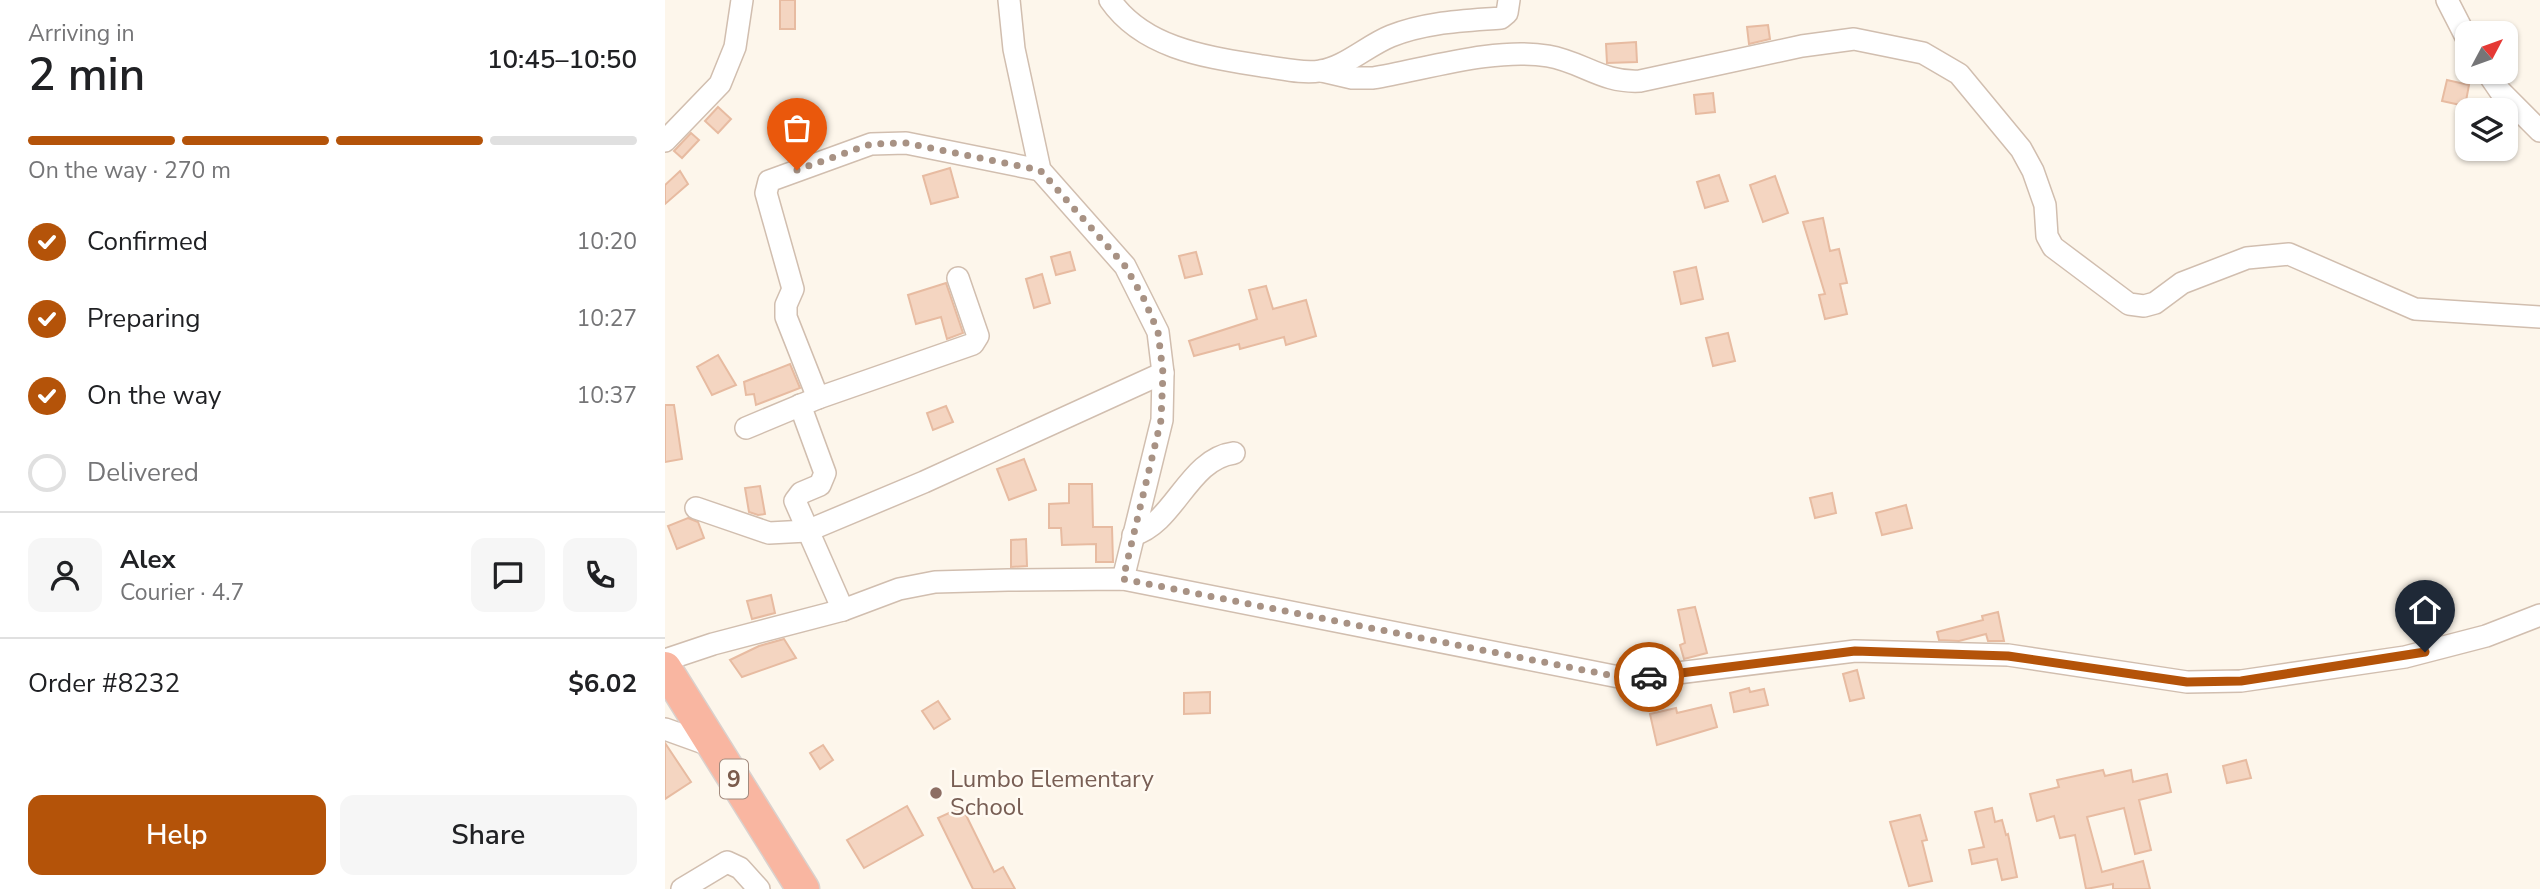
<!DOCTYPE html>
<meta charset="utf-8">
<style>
body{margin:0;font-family:"Nunito Sans",sans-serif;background:#f6f6f6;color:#202124;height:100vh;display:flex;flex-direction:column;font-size:26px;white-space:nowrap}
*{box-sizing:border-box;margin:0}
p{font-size:23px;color:#757577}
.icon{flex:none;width:38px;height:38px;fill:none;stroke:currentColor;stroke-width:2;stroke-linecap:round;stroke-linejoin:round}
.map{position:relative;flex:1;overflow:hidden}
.details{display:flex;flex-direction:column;background:#fff;width:665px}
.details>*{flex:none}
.needle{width:46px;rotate:49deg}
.controls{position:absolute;left:1790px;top:21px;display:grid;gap:14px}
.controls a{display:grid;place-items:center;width:63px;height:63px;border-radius:14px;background:#fff;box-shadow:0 2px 5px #0004;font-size:35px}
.pin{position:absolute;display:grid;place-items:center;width:60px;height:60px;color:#fff;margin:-72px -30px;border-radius:50% 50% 50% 0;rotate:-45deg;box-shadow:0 0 7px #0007}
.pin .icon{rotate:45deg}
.courier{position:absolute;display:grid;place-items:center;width:70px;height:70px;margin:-35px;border:5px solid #b45309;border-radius:50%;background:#fff;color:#222;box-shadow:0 2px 9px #0007}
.head em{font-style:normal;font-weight:600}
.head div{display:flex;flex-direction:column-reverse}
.head{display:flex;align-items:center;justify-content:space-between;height:119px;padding:0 28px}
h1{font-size:46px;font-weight:600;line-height:52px}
.bar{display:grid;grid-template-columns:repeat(4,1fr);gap:10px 7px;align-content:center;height:84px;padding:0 28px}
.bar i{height:9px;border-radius:5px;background:#e0e0e0}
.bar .active{background:#b45309}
.bar p{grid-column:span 4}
.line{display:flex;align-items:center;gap:18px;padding:0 28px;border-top:2px solid #e0e0e0}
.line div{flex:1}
.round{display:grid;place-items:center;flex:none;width:74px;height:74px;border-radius:14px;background:#f6f6f6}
ol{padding:0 28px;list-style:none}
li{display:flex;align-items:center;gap:21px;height:77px}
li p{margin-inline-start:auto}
li .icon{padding:7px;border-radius:50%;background:#b45309;color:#fff;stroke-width:4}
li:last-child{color:#757577}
li i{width:38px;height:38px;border:4px solid #e0e0e0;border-radius:50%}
.cta{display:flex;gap:14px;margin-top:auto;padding:14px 28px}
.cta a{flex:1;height:80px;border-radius:14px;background:#b45309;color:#fff;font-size:28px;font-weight:600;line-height:80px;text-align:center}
.cta a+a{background:#f6f6f6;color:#202124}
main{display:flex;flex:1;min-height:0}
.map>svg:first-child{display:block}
.building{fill:#f4d5c1;stroke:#e7bba1;stroke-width:2}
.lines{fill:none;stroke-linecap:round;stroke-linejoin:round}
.minor-casing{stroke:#d1beaf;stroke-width:24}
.highway-casing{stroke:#dad1cd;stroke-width:35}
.minor{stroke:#fff;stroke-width:21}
.highway{stroke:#f9b6a1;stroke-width:32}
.done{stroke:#a89284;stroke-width:7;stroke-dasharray:0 12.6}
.route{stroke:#b45309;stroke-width:9}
.education-dot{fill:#8d6e63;stroke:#fffaf2;stroke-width:2.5}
.labels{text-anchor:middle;stroke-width:5;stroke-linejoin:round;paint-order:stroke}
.shield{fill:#fffaf2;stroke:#a38b7e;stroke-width:2}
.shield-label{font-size:23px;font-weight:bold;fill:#7b5c4c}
.education-label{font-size:24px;fill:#785e54;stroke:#fffaf2;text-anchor:start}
</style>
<main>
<section class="details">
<div class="head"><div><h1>2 min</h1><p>Arriving in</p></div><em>10:45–10:50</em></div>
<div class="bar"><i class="active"></i><i class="active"></i><i class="active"></i><i></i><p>On the way · 270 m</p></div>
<ol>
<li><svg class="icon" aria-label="check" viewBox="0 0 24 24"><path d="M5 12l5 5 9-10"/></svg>Confirmed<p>10:20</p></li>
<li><svg class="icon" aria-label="check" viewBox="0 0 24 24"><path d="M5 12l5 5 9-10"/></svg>Preparing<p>10:27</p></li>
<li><svg class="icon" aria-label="check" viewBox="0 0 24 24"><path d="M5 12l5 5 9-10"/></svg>On the way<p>10:37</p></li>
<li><i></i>Delivered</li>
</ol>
<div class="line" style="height:126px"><a class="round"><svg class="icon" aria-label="person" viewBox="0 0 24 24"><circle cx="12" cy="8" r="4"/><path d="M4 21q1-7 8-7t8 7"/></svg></a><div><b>Alex</b><p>Courier · 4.7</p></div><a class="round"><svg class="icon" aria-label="chat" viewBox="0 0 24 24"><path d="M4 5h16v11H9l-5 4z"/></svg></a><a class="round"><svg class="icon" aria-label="phone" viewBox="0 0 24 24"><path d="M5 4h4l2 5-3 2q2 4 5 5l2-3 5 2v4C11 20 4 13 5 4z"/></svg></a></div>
<div class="line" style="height:91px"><div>Order #8232</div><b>$6.02</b></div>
<div class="cta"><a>Help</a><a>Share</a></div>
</section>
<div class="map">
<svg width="1875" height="889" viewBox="0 0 1875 889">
<rect width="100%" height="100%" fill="#fdf6eb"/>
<g class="building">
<rect x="115" y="0" width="15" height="29"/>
<polygon points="1103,25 1105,39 1084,44 1082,27"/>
<polygon points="971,42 972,62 942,63 941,44"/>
<polygon points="1782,80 1804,85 1800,106 1777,101"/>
<polygon points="1048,93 1050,112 1031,114 1029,95"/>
<polygon points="53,107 66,119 53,133 40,121"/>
<polygon points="26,133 34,140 17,158 9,151"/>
<polygon points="285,168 293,197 266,204 258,176"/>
<polygon points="15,171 23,184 0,204 0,185"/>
<polygon points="1054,175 1063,201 1040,208 1032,182"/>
<polygon points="1110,176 1123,213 1098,222 1085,185"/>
<polygon points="1158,218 1165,251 1174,249 1182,283 1175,284 1182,314 1160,319 1154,295 1160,294 1138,222"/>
<polygon points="405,252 410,270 391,275 386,257"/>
<polygon points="531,252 537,274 520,278 514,256"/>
<polygon points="1031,267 1038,299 1016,304 1009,272"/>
<polygon points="377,274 385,303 369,308 361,279"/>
<polygon points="281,283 298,333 282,339 276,317 251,324 243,295"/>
<polygon points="601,286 608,309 641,300 651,336 621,345 619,337 575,349 574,344 529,356 524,341 592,319 584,290"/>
<polygon points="1063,333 1070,361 1048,366 1041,338"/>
<polygon points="53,355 71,385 47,395 32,367"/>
<polygon points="125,364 135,388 91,405 89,394 81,395 79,382"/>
<polygon points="0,405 9,405 17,459 0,462"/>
<polygon points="281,406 288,422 268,430 262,413"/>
<polygon points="359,459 371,490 344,500 332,469"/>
<polygon points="404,484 427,484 428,527 447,527 448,562 431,562 431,544 397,545 396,528 384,528 384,504 404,503"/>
<polygon points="95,486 100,514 93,515 84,512 80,488"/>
<polygon points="1167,493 1171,513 1150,518 1145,498"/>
<polygon points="1241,505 1247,528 1217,535 1211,513"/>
<polygon points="23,518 33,522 39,538 12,549 3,526"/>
<polygon points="361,539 362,566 346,567 346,540"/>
<polygon points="106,595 110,613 87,619 82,601"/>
<polygon points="1030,607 1042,653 1019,659 1015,645 1020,643 1013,610"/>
<polygon points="1333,612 1339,641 1323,641 1321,634 1294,641 1274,640 1272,632 1318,620 1317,616"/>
<polygon points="119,639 131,658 77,677 65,660 94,646"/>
<polygon points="1192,670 1199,698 1185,701 1178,674"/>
<polygon points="1084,688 1085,692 1099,689 1103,705 1069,712 1065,693"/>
<polygon points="545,692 545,713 519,714 519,693"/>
<polygon points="273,701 285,719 269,729 257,711"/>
<polygon points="1046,705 1052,727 992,745 985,714 1011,708 1012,713"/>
<polygon points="0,743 26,782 0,799"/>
<polygon points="158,745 168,760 155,769 145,753"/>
<polygon points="1581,760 1586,778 1562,783 1558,766"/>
<polygon points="1438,770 1440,776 1466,770 1468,782 1502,774 1506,792 1474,800 1486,850 1470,854 1459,808 1422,817 1437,872 1478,861 1485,889 1448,889 1448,884 1421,889 1410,835 1395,838 1389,816 1372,821 1365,794 1394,787 1392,780"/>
<polygon points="242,806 258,835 199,868 182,840"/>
<polygon points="297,807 329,872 338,867 350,889 308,889 273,818"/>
<polygon points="1327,808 1330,822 1337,820 1341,835 1343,834 1352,877 1337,880 1332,859 1307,864 1304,850 1319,847 1310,812"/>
<polygon points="1255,815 1262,840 1257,841 1267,881 1244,886 1225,822"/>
</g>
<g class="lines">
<defs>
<g id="minor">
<polyline points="344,0 349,49 375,170 460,266 493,332 498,373 497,420 458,579"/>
<path d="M445 0C479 49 542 57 597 66 615 68 636 74 655 71 679 68 703 45 726 36 761 22 798 21 836 18L842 13 844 0"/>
<polyline points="1782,0 1802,39"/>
<path d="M657 71 687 78H708C761 69 830 47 883 56 918 62 937 83 975 81L1137 46 1189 39 1258 53 1294 74 1356 149 1368 171 1380 205 1382 236 1388 247 1464 304 1479 306 1490 303 1517 283 1582 258 1624 254 1750 309 1875 317"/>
<polyline points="1822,72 1835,91 1875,131"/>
<polyline points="0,141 55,84 70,47 77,0"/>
<polyline points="153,398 121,317 121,305 128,289 101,193 104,181 206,144 241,143 375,170"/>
<polyline points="135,405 160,473 155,485 136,493 130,501 178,610"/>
<polyline points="81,428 153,398 308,344 313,336 293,278"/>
<polyline points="31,508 104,533 142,531 259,482 498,373"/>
<path d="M468 535C510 523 523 459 569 453"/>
<polyline points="0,660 48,644 178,610 234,589 270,582 343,580 458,579 964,679 1190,651 1343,655 1522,682 1576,681 1740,657 1821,636 1875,615"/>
<polyline points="0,729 50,747"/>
<polyline points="17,889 62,862 75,868 94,889"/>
</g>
<polyline id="highway" points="0,668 138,889"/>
</defs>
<use href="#minor" class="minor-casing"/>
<use href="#highway" class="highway-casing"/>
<use href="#minor" class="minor"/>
<use href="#highway" class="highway"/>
</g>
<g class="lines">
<polyline class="done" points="132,170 206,144 241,143 375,170 460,266 479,299 493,332 498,373 496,420 458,579 964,679 984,677"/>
<polyline class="route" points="984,677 1190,651 1343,656 1522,682 1576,681 1760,652"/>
</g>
<circle class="education-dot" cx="271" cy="793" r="7"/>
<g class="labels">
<rect class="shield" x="55" y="759.5" width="28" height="39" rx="5"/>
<g class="shield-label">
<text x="69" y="787">9</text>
</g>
<g class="education-label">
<text x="285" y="787">Lumbo Elementary<tspan x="285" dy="28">School</tspan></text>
</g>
</g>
</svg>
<div class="controls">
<a><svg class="needle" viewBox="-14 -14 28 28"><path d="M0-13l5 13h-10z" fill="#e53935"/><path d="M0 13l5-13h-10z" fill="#757577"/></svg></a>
<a><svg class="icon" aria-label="layers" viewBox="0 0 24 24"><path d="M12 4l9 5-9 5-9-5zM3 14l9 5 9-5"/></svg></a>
</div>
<div class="pin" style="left:132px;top:170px;background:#ea580c"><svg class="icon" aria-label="bag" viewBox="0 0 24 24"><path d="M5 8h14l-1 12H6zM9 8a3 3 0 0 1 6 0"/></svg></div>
<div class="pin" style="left:1760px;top:652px;background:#1f2937"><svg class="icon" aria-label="home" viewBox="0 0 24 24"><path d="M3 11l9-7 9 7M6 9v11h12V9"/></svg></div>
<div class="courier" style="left:984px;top:677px"><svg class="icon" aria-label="car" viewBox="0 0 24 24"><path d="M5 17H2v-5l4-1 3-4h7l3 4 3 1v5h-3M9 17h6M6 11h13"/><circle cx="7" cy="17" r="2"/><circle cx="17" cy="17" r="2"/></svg></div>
</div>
</main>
